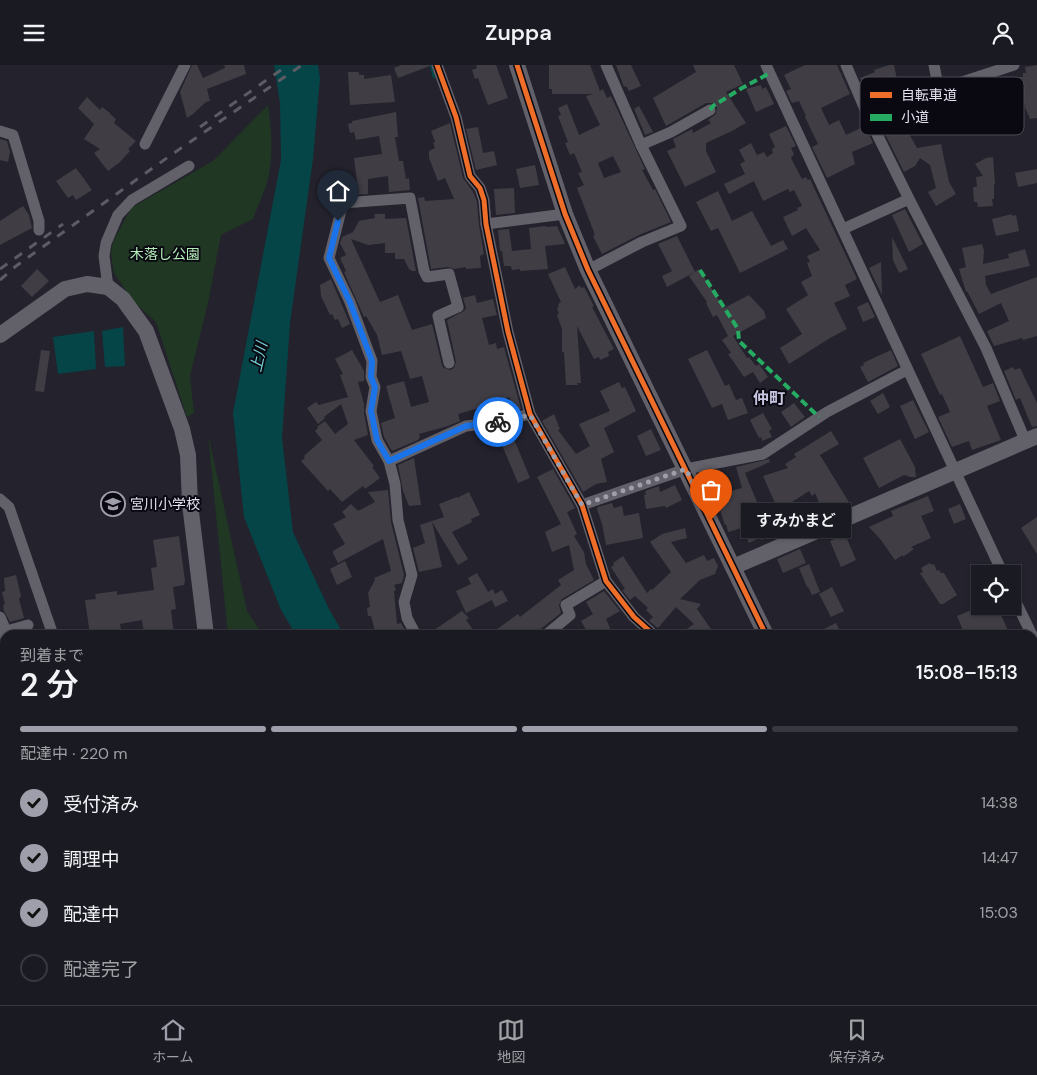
<!DOCTYPE html>
<html lang="ja">
<meta charset="utf-8">
<style>
body{margin:0;font-family:"DM Sans","Noto Sans JP",sans-serif;background:#27272f;color:#f1f3f6;height:100vh;display:flex;flex-direction:column;font-size:19px;white-space:nowrap}
*{box-sizing:border-box;margin:0}
p{font-size:16px;color:#9fa1a5}
.icon{flex:none;width:28px;height:28px;fill:none;stroke:currentColor;stroke-width:2;stroke-linecap:round;stroke-linejoin:round}
.map{position:relative;flex:1;overflow:hidden}
.side{position:absolute;left:0px;top:565px;width:1038px;height:375px;display:flex;flex-direction:column;background:#1a1a22;border-radius:15px 15px 0 0;box-shadow:0 1px 4px #0004,0 0 0 1px #383840}
.side>*{flex:none}
.fabs{position:absolute;left:971px;top:500px;display:grid;gap:10px}
.fabs a{display:grid;place-items:center;width:50px;height:50px;border-radius:0px;background:#1a1a22;box-shadow:0 1px 4px #0004,0 0 0 1px #383840;font-size:25px}
.pin{position:absolute;display:grid;place-items:center;width:42px;height:42px;color:#fff;margin:-51px -21px;border-radius:50% 50% 50% 0;rotate:-45deg;box-shadow:0 0 5px #0007}
.pin .icon{rotate:45deg}
.courier{position:absolute;display:grid;place-items:center;width:50px;height:50px;margin:-25px;border:4px solid #1a73e8;border-radius:50%;background:#fff;color:#222;box-shadow:0 1px 6px #0007}
.bubble{position:absolute;height:35px;border-radius:0px;background:#1a1a22;box-shadow:0 1px 4px #0004,0 0 0 1px #383840;font-size:16px;font-weight:600;line-height:35px;text-align:center}
.overview em{font-style:normal;font-weight:600}
.overview div{display:flex;flex-direction:column-reverse}
.overview{display:flex;align-items:center;justify-content:space-between;height:85px;padding:0 20px}
h1{font-size:32px;font-weight:600;line-height:38px}
.bar{display:grid;grid-template-columns:repeat(4,1fr);gap:8px 5px;align-content:center;height:60px;padding:0 20px}
.bar i{height:6px;border-radius:4px;background:#383840}
.bar .on{background:#9f9fab}
.bar p{grid-column:span 4}
ol{padding:0 20px;list-style:none}
li{display:flex;align-items:center;gap:15px;height:55px}
li p{margin-inline-start:auto}
li .icon{padding:5px;border-radius:50%;background:#9f9fab;color:#111;stroke-width:4}
li:last-child{color:#9fa1a5}
li i{width:28px;height:28px;border:2px solid #383840;border-radius:50%}
header{display:flex;justify-content:space-between;align-items:center;height:65px;padding:0 20px;background:#1a1a22;font-size:22px;font-weight:600}
.tabs{display:flex;justify-content:space-around;align-items:center;height:70px;border-top:1px solid #383840;background:#1a1a22;font-size:14px;color:#9fa1a5}
.tabs a{display:grid;justify-items:center;gap:2px}
.tabs .on{color:#9f9fab}
.map>svg:first-child{display:block}
.green{fill:#203723}
.water{fill:#054548}
.lines{fill:none;stroke-linecap:round;stroke-linejoin:round}
.stream{stroke:#054548;stroke-width:3}
.building{fill:#413d44;fill-rule:evenodd}
.street{stroke:#62616a;stroke-width:11}
.secondary{stroke:#62616a;stroke-width:16}
.rail{stroke:#5c5c64;stroke-width:3;stroke-dasharray:9 9;stroke-linecap:butt}
.quiet{stroke:#26ab63;stroke-width:4;stroke-dasharray:8 4;stroke-linecap:butt}
.cycleway-casing{stroke:#0a0912;stroke-width:8}
.cycleway{stroke:#ee6e29;stroke-width:5}
.done{stroke:#9f9fab;stroke-width:5;stroke-dasharray:0 9}
.route{stroke:#1a73e8;stroke-width:6}
.labels{text-anchor:middle;stroke-width:4;stroke-linejoin:round;paint-order:stroke}
.park-label{font-size:14px;fill:#b5edb8;stroke:#0a0912}
.poi-label{font-size:14px;fill:#e2e2ef;stroke:#0a0912;text-anchor:start}
.water-label{font-size:15px;font-style:italic;fill:#74d4d9;stroke:#0a0912}
.quarter-label{font-size:16px;font-weight:bold;fill:#c7c6e0;stroke:#0a0912}
.key{fill:#0a0912;stroke:#4b4a54;stroke-width:1}
.key-label{font-size:14px;fill:#e2e2ef}
</style>
<header><svg class="icon" aria-label="menu" viewBox="0 0 24 24"><path d="M4 6h16M4 12h16M4 18h16"/></svg>Zuppa<svg class="icon" aria-label="person" viewBox="0 0 24 24"><circle cx="12" cy="8" r="4"/><path d="M4 21q1-7 8-7t8 7"/></svg></header>
<div class="map">
<svg width="1037" height="940" viewBox="0 0 1037 940">
<rect width="100%" height="100%" fill="#23222d"/>
<g class="green">
<path d="M268 40C272 67 274 94 266 121 262 132 257 143 253 154L221 170 208 238 190 311 194 348 187 352 156 257 133 236 114 208 111 189 113 177 131 143 213 96Z"/>
<polygon points="208,369 247,546 263,570 228,570"/>
<rect x="390" y="935" width="63" height="5"/>
</g>
<g class="water">
<polygon points="274,0 318,0 320,13 313,94 290,258 282,373 293,467 329,544 344,570 296,570 281,545 244,452 233,348 281,95 280,38"/>
<polygon points="123,262 125,301 105,302 102,266"/>
<polygon points="94,266 96,304 58,309 53,272"/>
<polygon points="617,935 691,935 701,940 630,940"/>
</g>
<g class="lines">
<g class="stream">
<polyline points="431,0 434,12"/>
<polyline points="0,632 5,642"/>
</g>
</g>
<g class="building">
<polygon points="192,0 197,0 203,13 225,3 224,0 244,0 246,9 207,24 210,36 206,37 193,49 187,53 180,27"/>
<polygon points="401,0 430,0 430,1 398,13 394,3"/>
<polygon points="476,0 496,0 508,33 488,40 478,13 475,14 472,5 477,3"/>
<path d="M549 0H590L600 26 603 24 607 33 611 31 645 104 642 105 653 125 655 124 671 157 639 170 602 189 593 171 595 170 577 123 584 120 578 108 582 107 574 88 570 90 565 78 568 77 558 51 561 50 558 43 567 39 579 70 600 60 586 31 593 29H552V24H549ZM613 91 621 107 604 113 598 98Z"/>
<polygon points="616,0 631,0 641,21 629,26 626,21 624,22"/>
<polygon points="693,0 734,0 743,19 726,27 746,58 732,66 706,78 706,86 716,107 685,122 667,86 676,82 673,74 692,64 693,68 711,58 708,55 716,49 717,42 713,38 706,38 666,61 653,33 696,7"/>
<polygon points="805,0 837,0 850,29 821,43 829,60 839,55 846,70 865,61 873,78 852,87 855,99 827,113 812,82 818,79 805,52 806,51 799,36 792,38 786,26 791,24 784,10"/>
<polygon points="889,0 894,0 897,14 893,15 901,30 872,41 860,13 875,7 874,5"/>
<polygon points="1037,0 1037,53 1030,54 1025,42 1020,12 1023,12 1023,8 1026,8 1025,2"/>
<polygon points="348,7 359,7 359,10 364,10 364,14 391,10 395,37 350,40"/>
<polygon points="1000,12 1005,27 1000,28 999,44 964,55 958,35 984,25 983,21 985,20 984,18"/>
<polygon points="761,20 762,24 766,22 774,39 756,47 746,24"/>
<polygon points="87,32 100,45 102,42 110,48 110,49 116,54 114,58 136,76 128,84 130,86 120,97 108,106 94,88 100,84 84,74 94,59 78,43"/>
<polygon points="639,41 653,67 645,70 634,44"/>
<polygon points="396,47 398,72 395,72 399,96 403,96 406,114 409,113 410,125 389,127 388,111 368,114 368,129 351,130 351,118 357,117 354,93 382,89 379,71 356,75 354,67 350,68 348,59 352,58 352,56"/>
<polygon points="899,47 903,58 917,83 941,79 949,117 956,129 936,141 928,127 936,123 930,100 920,93 915,101 904,107 878,55"/>
<polygon points="450,58 463,113 473,127 477,137 479,160 484,189 480,191 481,203 466,204 466,202 454,204 448,202 431,204 418,133 424,132 425,136 454,134 445,113 438,116 429,93 429,86 435,83 433,78 435,77 431,66"/>
<polygon points="786,61 796,81 791,83 794,89 791,93 793,97 802,114 806,112 808,115 810,114 857,214 845,220 850,231 834,238 847,264 830,273 789,299 780,283 802,269 786,244 808,230 801,217 812,211 807,198 810,197 807,191 820,185 806,163 792,171 783,152 798,145 797,143 802,141 794,125 790,127 788,124 763,136 754,116 729,129 724,119 745,109 740,99 745,96 739,85 751,78 757,90 764,87 767,92 773,88 772,84 775,82 769,69"/>
<polygon points="478,62 483,88 494,86 497,100 476,105 466,64"/>
<polygon points="0,74 7,76 10,87 8,97 0,95"/>
<polygon points="993,92 995,119 994,119 994,134 992,134 993,141 978,142 977,137 974,137 973,122 977,122 976,112 983,111 975,99 986,93"/>
<polygon points="535,100 539,120 520,123 516,104"/>
<polygon points="76,103 92,125 76,135 73,130 68,133 56,116"/>
<polygon points="1037,104 1037,118 1018,122 1015,108"/>
<polygon points="514,123 515,148 496,150 494,124"/>
<polygon points="718,126 732,156 752,146 771,181 783,175 788,184 740,208 718,163 711,166 696,137"/>
<polygon points="23,141 29,150 32,163 0,180 0,156"/>
<polygon points="905,144 923,179 909,187 892,150"/>
<polygon points="374,149 385,149 385,154 406,153 416,206 412,206 409,204 404,194 395,194 395,188 385,188 385,178 368,180 351,174 380,237 398,230 412,265 432,259 442,300 444,303 450,305 454,303 456,297 447,255 464,246 466,243 463,233 475,230 477,238 493,234 497,250 482,253 489,280 496,278 497,284 504,282 521,344 516,345 509,332 499,337 458,349 460,356 448,361 419,369 420,372 418,375 392,386 384,372 381,358 395,353 386,321 404,316 411,342 429,337 422,311 410,314 401,286 382,290 377,270 366,251 364,252 344,207 346,206 340,193 346,190 340,178 342,172 353,167 359,156 375,153"/>
<polygon points="1012,149 1012,151 1016,150 1019,166 996,171 992,154"/>
<polygon points="546,161 546,162 557,161 565,179 545,181 548,204 520,206 520,204 512,205 511,201 504,201 502,186 500,186 498,165 509,164 512,186 531,184 529,163"/>
<polygon points="677,171 695,207 667,222 662,211 672,206 658,179"/>
<polygon points="892,172 908,204 899,208 893,195"/>
<polygon points="982,179 984,186 983,199 1009,193 1008,189 1025,184 1030,201 985,211 986,220 991,229 1037,212 1037,271 1023,275 1022,273 994,281 987,266 1009,256 1001,238 979,249 967,226 966,227 959,204 966,202 962,183"/>
<polygon points="881,197 882,230 869,203"/>
<polygon points="565,202 575,224 580,220 581,223 584,222 594,241 592,242 614,284 608,287 609,291 600,295 599,292 594,294 577,261 581,318 577,318 578,320 566,320 564,287 562,287 562,264 557,250 559,249 557,243 559,242 558,239 561,237 548,209"/>
<polygon points="37,204 49,216 32,232 21,221"/>
<polygon points="699,204 724,243 749,230 764,246 766,253 733,271 747,293 749,292 756,301 759,299 768,312 760,318 753,307 744,312 728,289 731,288 722,275 728,271 717,250 713,252 706,238 707,237 689,211"/>
<polygon points="331,214 350,259 342,263 338,254 335,255 332,249 330,250 321,231 320,220"/>
<polygon points="868,237 875,252 863,257 857,242"/>
<polygon points="960,271 983,322 993,318 1000,336 987,341 1001,375 972,385 969,376 952,382 938,352 950,347 942,329 940,330 921,289"/>
<polygon points="41,285 50,286 44,327 35,326"/>
<polygon points="352,285 364,306 364,316 358,317 364,339 364,348 368,370 354,375 374,401 372,402 380,413 365,424 363,421 342,437 330,424 328,426 301,396 305,393 304,391 322,375 315,366 318,363 317,362 325,356 335,369 348,359 341,339 324,352 325,353 318,359 307,343 316,337 319,340 348,332 340,310 343,309 335,294"/>
<polygon points="707,285 725,321 729,319 736,335 742,333 748,348 728,355 722,339 712,343 688,294"/>
<polygon points="891,285 898,301 868,317 860,302 864,300 863,298"/>
<polygon points="1013,302 1015,305 1020,303 1037,338 1037,361 1032,362 1020,333 1016,335 1004,306"/>
<polygon points="619,317 622,323 625,322 636,346 604,363 614,387 601,394 607,417 596,419 583,427 542,356 554,349 560,364 558,365 576,389 590,381 579,359 610,346 600,326"/>
<polygon points="883,328 890,342 878,349 870,336"/>
<polygon points="913,335 929,367 915,374 900,341"/>
<polygon points="794,338 805,352 791,362 781,347"/>
<polygon points="763,348 772,364 769,366 772,372 762,376 761,372 759,373 750,355"/>
<polygon points="509,362 530,413 518,418 496,366"/>
<polygon points="651,364 661,385 646,391 637,371"/>
<polygon points="831,366 839,379 820,390 850,439 825,451 815,428 812,431 809,426 789,439 798,460 787,465 763,411 788,403 785,399 796,392 794,389"/>
<polygon points="900,374 915,402 916,412 910,412 904,410 879,423 863,393"/>
<polygon points="414,393 421,440 409,441 403,426 398,400"/>
<polygon points="769,394 770,397 745,408 771,471 761,475 760,473 749,478 742,463 728,467 726,459 725,460 719,442 716,443 713,431 742,423 736,402"/>
<polygon points="553,404 575,443 567,447 577,469 574,471 584,487 586,499 594,515 562,534 559,540 561,548 533,570 489,570 518,549 520,552 561,520 558,515 574,505 569,480 552,487 545,467 561,459 537,412"/>
<polygon points="675,420 682,435 666,443 665,441 646,444 644,430 646,430 645,426 659,421 660,427"/>
<polygon points="388,425 391,457 404,510 402,518 394,520 396,525 394,526 397,559 401,558 408,570 376,570 371,551 368,551 367,543 370,542 368,528 375,515 374,513 391,506 383,474 338,498 333,488 333,486 345,479 333,459 346,452 342,447 351,439 358,446 375,437 368,427"/>
<polygon points="469,427 480,450 471,454 472,457 452,467 468,494 458,500 432,457 442,502 419,507 413,483 425,478 420,460 444,452 439,439 457,432 457,433"/>
<polygon points="928,431 934,446 921,451 931,473 911,482 914,484 903,492 903,490 895,495 881,475 869,462 893,451 891,446"/>
<polygon points="612,438 614,443 622,441 624,451 639,448 643,473 606,480 602,459 597,444 598,442"/>
<polygon points="960,439 966,454 954,459 948,444"/>
<polygon points="1037,452 1037,489 1021,463"/>
<polygon points="685,463 687,473 671,477 686,498 704,490 707,496 714,493 718,501 715,509 700,515 680,534 701,539 697,544 715,570 678,570 694,559 676,542 658,563 649,556 653,552 646,545 648,543 635,531 630,535 622,525 625,524 611,502 614,500 613,498 623,491 647,528 651,524 652,525 671,507 650,477 662,469"/>
<polygon points="845,469 856,495 841,502 830,476"/>
<polygon points="179,471 185,516 184,520 173,522 176,544 171,545 174,570 144,570 142,555 120,559 122,570 90,570 85,535 96,534 95,529 117,526 117,530 154,525 151,503 157,502 153,475"/>
<polygon points="800,484 806,498 783,508 777,494"/>
<polygon points="345,496 352,512 337,520 330,504"/>
<polygon points="930,498 932,500 934,499 937,506 939,505 941,508 944,508 957,530 943,539 940,539 920,508 923,507 921,503"/>
<polygon points="809,499 820,527 812,530 808,522 807,522 799,503"/>
<polygon points="477,508 488,527 493,524 495,529 502,525 508,536 495,542 492,535 466,548 456,526 471,519 468,513"/>
<polygon points="16,510 21,531 19,534 24,553 10,557 4,546 3,540 5,539 2,527 5,526 4,513"/>
<polygon points="832,522 844,546 831,552 819,529"/>
<polygon points="604,526 620,546 606,554 613,570 589,570 581,556 593,549 586,537"/>
<polygon points="981,541 1010,541 1012,545 1001,550 1010,570 965,570 957,551"/>
<polygon points="462,546 469,553 466,555 477,570 427,570"/>
<polygon points="836,558 842,570 812,570"/>
</g>
<g class="lines">
<g class="street">
<polyline points="437,0 456,52 470,111 480,123 484,135 486,159 508,267 530,349 582,440 606,516 634,552 654,570"/>
<polyline points="766,0 1003,509"/>
<polyline points="846,0 868,51 909,134 986,283 1025,375"/>
<polyline points="934,0 939,26"/>
<polyline points="868,51 910,34 1014,0"/>
<polyline points="0,66 13,70 39,156 39,165"/>
<polyline points="145,79 185,0"/>
<polyline points="641,80 671,67 710,45"/>
<polyline points="486,159 565,149"/>
<polyline points="843,164 909,134"/>
<polyline points="588,205 642,177 681,161 641,80 606,0"/>
<polyline points="108,222 104,191 106,178 118,150 132,135 189,101"/>
<polyline points="389,396 377,375 371,346 375,322 371,312 372,296 350,237 329,193 343,138 410,133 424,206 427,212 449,209 458,242 438,251 449,298"/>
<polyline points="0,434 9,442 53,570"/>
<polyline points="582,440 686,404 763,389 827,347 907,305"/>
<polyline points="1012,529 1032,570"/>
<polyline points="0,552 6,566"/>
<polyline points="0,568 28,560"/>
<polyline points="416,570 407,553 404,537 412,510 398,455 395,419 389,396 466,361 494,358 530,349"/>
<polyline points="546,570 570,550 566,540 606,516"/>
<polyline points="1032,572 1037,581"/>
<polyline points="1032,774 1037,772"/>
<polyline points="197,935 199,940"/>
<polyline points="230,935 236,935"/>
<polyline points="474,935 483,939 495,940"/>
<polyline points="208,940 216,935"/>
</g>
<g class="secondary">
<polyline points="517,0 565,149 588,205 766,570"/>
<polyline points="0,270 65,224 87,219 108,222 123,234 146,266 182,364 188,390 190,439 206,570"/>
<polyline points="733,502 1037,371"/>
<polyline points="319,935 320,940"/>
<polyline points="945,935 949,940"/>
</g>
<g class="rail">
<polyline points="200,62 288,0"/>
<polyline points="0,204 63,159"/>
<polyline points="0,215 16,201 171,90 302,0"/>
</g>
<g class="quiet">
<polyline points="710,45 713,41 742,23 770,8"/>
<polyline points="700,205 738,264 739,276 819,352"/>
<polyline points="483,939 483,940"/>
</g>
<defs>
<g id="cycleway">
<polyline points="437,0 456,52 470,111 480,123 484,135 486,159 508,267 530,349 582,440 606,516 634,552 654,570"/>
<polyline points="517,0 565,149 588,205 766,570"/>
</g>
</defs>
<use href="#cycleway" class="cycleway-casing"/>
<use href="#cycleway" class="cycleway"/>
</g>
<g class="lines">
<polyline class="done" points="498,357 530,350 582,440 686,404 711,455"/>
<polyline class="route" points="338,156 329,193 350,237 372,296 371,312 375,322 371,346 377,375 389,396 466,361 498,357"/>
</g>
<defs>
<symbol id="school-ring" viewBox="-11 -11 22 22"><circle r="9.5" fill="#0a0912" stroke="#9f9fab" stroke-width="1.5"/><path d="M0-5L7-2L0 1L-7-2ZM-4 1L0 2.5L4 1V4Q0 6-4 4Z" fill="#9f9fab"/></symbol>
</defs>
<g fill-rule="evenodd">
<use href="#school-ring" x="99" y="425" width="28" height="28"/>
</g>
<g class="labels">
<g class="park-label">
<text x="165" y="194">木落し公園</text>
</g>
<g class="poi-label">
<text x="130" y="444">宮川小学校</text>
</g>
<g class="water-label">
<text transform="translate(259 292) rotate(-77)" y="5">上川</text>
</g>
<g class="quarter-label">
<text x="769" y="339">仲町</text>
</g>
</g>
<rect x="860" y="12" width="164" height="58" rx="8" class="key"/>
<rect x="870" y="27" width="22" height="6" fill="#ee6e29"/>
<rect x="870" y="49" width="22" height="7" fill="#26ab63"/>
<g class="key-label">
<text x="901" y="35">自転車道</text>
<text x="901" y="57">小道</text>
</g>
</svg>
<div class="fabs">
<a><svg class="icon" aria-label="locate" viewBox="0 0 24 24"><circle cx="12" cy="12" r="6"/><path d="M12 2v4M12 18v4M2 12h4M18 12h4"/></svg></a>
</div>
<div class="pin" style="left:711px;top:455px;background:#ea580c"><svg class="icon" aria-label="bag" viewBox="0 0 24 24"><path d="M5 8h14l-1 12H6zM9 8a3 3 0 0 1 6 0"/></svg></div>
<div class="pin" style="left:338px;top:156px;background:#1f2937"><svg class="icon" aria-label="home" viewBox="0 0 24 24"><path d="M3 11l9-7 9 7M6 9v11h12V9"/></svg></div>
<div class="courier" style="left:498px;top:357px"><svg class="icon" aria-label="bike" viewBox="0 0 24 24"><circle cx="6" cy="16" r="4"/><circle cx="18" cy="16" r="4"/><path d="M6 16l4-8h5l3 8M10 8l3 8H6M13 5h3"/></svg></div>
<div class="bubble" style="left:741px;top:438px;width:110px">すみかまど</div>
<section class="side">
<div class="overview"><div><h1>2 分</h1><p>到着まで</p></div><em>15:08–15:13</em></div>
<div class="bar"><i class="on"></i><i class="on"></i><i class="on"></i><i></i><p>配達中 · 220 m</p></div>
<ol>
<li><svg class="icon" aria-label="check" viewBox="0 0 24 24"><path d="M5 12l5 5 9-10"/></svg>受付済み<p>14:38</p></li>
<li><svg class="icon" aria-label="check" viewBox="0 0 24 24"><path d="M5 12l5 5 9-10"/></svg>調理中<p>14:47</p></li>
<li><svg class="icon" aria-label="check" viewBox="0 0 24 24"><path d="M5 12l5 5 9-10"/></svg>配達中<p>15:03</p></li>
<li><i></i>配達完了</li>
</ol>
</section>
</div>
<nav class="tabs">
<a class="on"><svg class="icon" aria-label="home" viewBox="0 0 24 24"><path d="M3 11l9-7 9 7M6 9v11h12V9"/></svg>ホーム</a>
<a><svg class="icon" aria-label="map" viewBox="0 0 24 24"><path d="M3 6l6-2 6 2 6-2v14l-6 2-6-2-6 2zM9 4v14M15 6v14"/></svg>地図</a>
<a><svg class="icon" aria-label="saved" viewBox="0 0 24 24"><path d="M7 4h10v16l-5-4-5 4z"/></svg>保存済み</a>
</nav>
